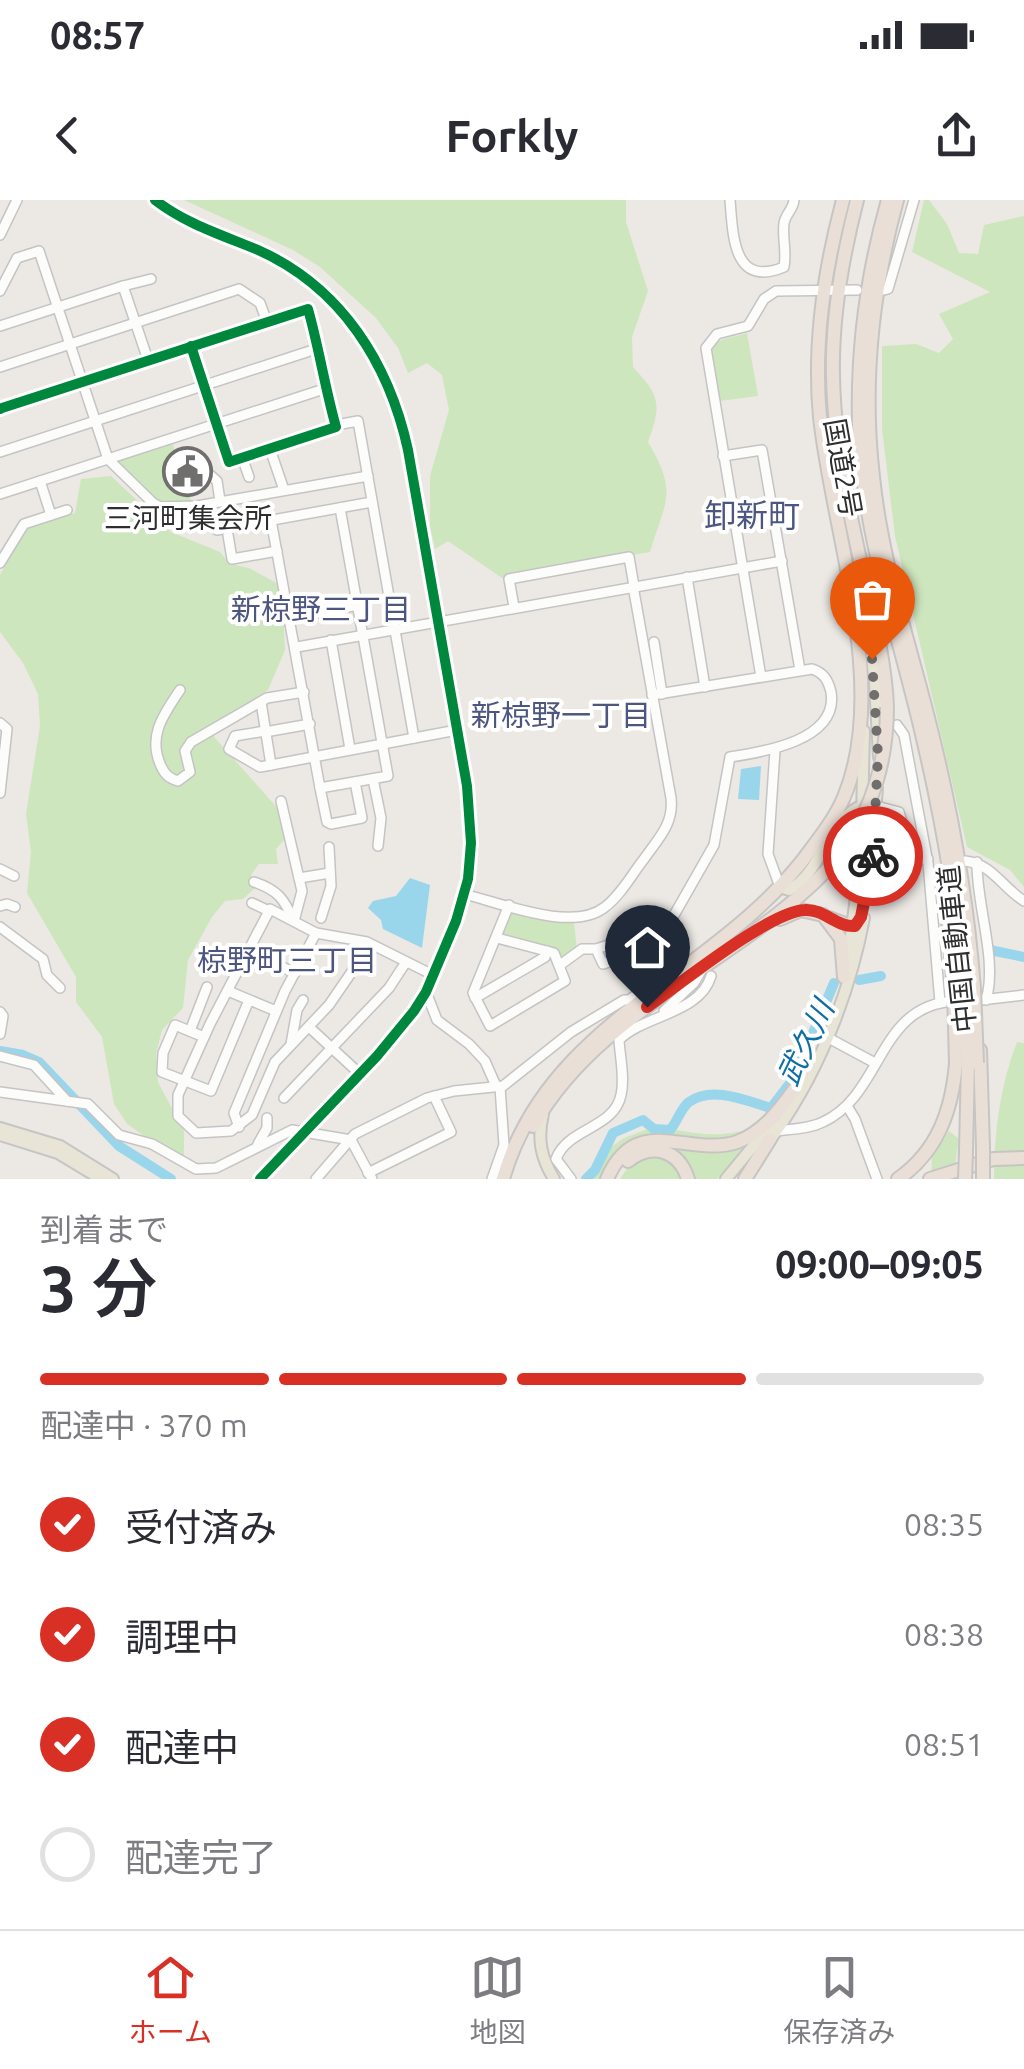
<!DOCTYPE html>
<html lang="ja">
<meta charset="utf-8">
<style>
body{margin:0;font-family:Ubuntu,"Noto Sans JP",sans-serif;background:#f7f7f7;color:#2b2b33;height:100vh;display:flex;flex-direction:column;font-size:38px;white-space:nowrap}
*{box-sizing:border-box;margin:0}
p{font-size:32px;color:#7c7c81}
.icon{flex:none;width:55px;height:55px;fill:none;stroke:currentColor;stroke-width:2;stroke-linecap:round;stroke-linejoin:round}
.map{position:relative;height:979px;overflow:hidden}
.panel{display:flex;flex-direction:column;background:#fff;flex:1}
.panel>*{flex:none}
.pin{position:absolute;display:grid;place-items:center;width:85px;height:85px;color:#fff;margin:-102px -42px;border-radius:50% 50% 50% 0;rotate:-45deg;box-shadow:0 0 10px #0007}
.pin .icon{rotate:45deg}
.courier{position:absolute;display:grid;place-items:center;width:100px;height:100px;margin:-50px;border:8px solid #d93025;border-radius:50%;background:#fff;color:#222;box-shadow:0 2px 12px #0007}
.overview em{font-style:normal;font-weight:600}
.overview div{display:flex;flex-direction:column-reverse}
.overview{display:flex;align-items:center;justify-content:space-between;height:170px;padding:0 40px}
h1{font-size:65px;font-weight:600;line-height:75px}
.bar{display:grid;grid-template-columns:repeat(4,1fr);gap:15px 10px;align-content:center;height:120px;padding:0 40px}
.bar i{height:12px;border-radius:8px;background:#e1e1e2}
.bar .selected{background:#d93025}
.bar p{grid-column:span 4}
ol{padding:0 40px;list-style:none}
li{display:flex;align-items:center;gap:30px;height:110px}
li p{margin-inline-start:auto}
li .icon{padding:10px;border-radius:50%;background:#d93025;color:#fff;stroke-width:4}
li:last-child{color:#7c7c81}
li i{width:55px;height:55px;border:5px solid #e1e1e2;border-radius:50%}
.status{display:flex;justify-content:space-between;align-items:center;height:70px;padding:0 50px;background:#fff;direction:ltr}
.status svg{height:28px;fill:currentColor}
header{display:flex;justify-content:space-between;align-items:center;height:130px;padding:0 40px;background:#fff;font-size:45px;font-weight:600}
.dock{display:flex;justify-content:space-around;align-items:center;height:140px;border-top:2px solid #e1e1e2;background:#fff;font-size:28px;color:#7c7c81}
.dock a{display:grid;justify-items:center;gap:5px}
.dock .selected{color:#d93025}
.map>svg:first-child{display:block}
.green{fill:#cee6be}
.water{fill:#99d6ec}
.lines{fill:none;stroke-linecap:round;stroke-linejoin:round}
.river{stroke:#99d6ec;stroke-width:10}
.minor-casing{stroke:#c5c4c5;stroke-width:12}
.major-casing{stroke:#c6c5c4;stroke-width:14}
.highway-casing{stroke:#c6c5c4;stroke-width:16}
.minor{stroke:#fcfcfb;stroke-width:9}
.major{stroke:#e8e4d6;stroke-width:10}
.highway{stroke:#eadfd6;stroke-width:12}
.highway-bridge-casing{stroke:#c6c5c4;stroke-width:16;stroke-linecap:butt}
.highway-bridge{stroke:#eadfd6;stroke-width:12}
.cycleway-casing{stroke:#fff;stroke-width:16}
.cycleway{stroke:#00873e;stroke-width:10}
.done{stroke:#706f6e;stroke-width:10;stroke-dasharray:0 18}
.route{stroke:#d93025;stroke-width:12}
.labels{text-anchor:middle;stroke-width:8;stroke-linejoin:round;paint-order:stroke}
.street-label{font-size:28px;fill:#2e2e2e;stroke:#fff}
.poi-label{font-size:28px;fill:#2e2e2e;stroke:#fff}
.neighbourhood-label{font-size:30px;fill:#4d5680;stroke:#fff}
.water-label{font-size:30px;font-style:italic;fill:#0d6fa3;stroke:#fff}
.quarter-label{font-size:32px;fill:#4d5680;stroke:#fff}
</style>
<div class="status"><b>08:57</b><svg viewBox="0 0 49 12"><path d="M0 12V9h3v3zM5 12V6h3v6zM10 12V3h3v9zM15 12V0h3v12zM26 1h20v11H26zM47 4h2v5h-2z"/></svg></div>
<header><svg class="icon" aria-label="back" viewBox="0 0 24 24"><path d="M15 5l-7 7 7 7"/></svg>Forkly<svg class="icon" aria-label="share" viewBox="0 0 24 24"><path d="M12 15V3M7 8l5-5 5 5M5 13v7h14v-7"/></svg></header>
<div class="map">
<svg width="1024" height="979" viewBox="0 0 1024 979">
<rect width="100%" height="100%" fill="#ece8e4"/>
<g class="green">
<path d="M184 0H626V22L648 91 632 137 633 167C660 196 662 204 648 242 678 293 666 299 650 352L502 378 448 341 435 349 430 326V276L449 210 442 175 427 163 408 173 398 148 376 118 320 67 293 50Z"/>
<polygon points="924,0 929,0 947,24 959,53 978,54 984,25 1024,16 1024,687 1010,670 967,647 895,336 882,229 882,146 916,144 939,153 953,139 939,114 990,92 912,52"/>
<path d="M747 133 758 196 720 201 711 152C718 135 732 139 747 133Z"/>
<polygon points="172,242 192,303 153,302 113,262"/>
<polygon points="111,276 171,332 220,352 230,364 249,368 282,386 285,450 268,490 208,530 281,612 287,637 276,649 278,664 259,664 251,675 255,688 243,699 225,701 212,717 188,760 183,808 162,830 156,854 158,882 184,931 184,957 163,949 127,924 114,904 102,837 76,802 76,777 27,693 31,652 26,614 40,526 38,494 23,463 0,432 0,375 28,325 75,313 81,279"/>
<polygon points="514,709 574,722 577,750 560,758 504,737 501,733 508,711"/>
<path d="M1017 842 1024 843V979H994C994 932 1000 886 1017 842Z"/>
<path d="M653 927C694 931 708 940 752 929 715 949 679 928 640 938L603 979H588L611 947 624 938Z"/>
<polygon points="949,931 959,939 953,979 931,979 932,957"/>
<polygon points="757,935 717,979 692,979 690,969 643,945 709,948"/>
<polygon points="655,954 673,961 684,979 620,979 631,963"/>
</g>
<g class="water">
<polygon points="761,566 759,600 738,599 741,569"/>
<polygon points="410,678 430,685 422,748 383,729 381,720 368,708 373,701 396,696"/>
</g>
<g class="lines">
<g class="river">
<polyline points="990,750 1024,757"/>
<polyline points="859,780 881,776"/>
<polyline points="0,851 23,855 39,862 119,946 171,979"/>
<path d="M586 979 595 970 613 933 643 920 654 929 670 930C678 921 680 909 689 902 712 885 747 901 771 908L794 878 834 783"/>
</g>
<defs>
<g id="minor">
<path d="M155 0C186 24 222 35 258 50 341 87 389 163 408 250L467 586 471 643 468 679 456 721 426 792 414 811 377 856 260 979"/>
<path d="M730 0C733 36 733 88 784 67 787 51 782 38 784 23 786 13 793 10 794 0"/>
<polyline points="0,35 17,0"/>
<polyline points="123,86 151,79"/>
<polyline points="884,90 888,89 914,0"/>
<polyline points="0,91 17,58 39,51 108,259 153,303 160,307 197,306 368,276"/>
<polyline points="0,126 123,86 148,160"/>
<polyline points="0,167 239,89 260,103 267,122"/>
<path d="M0 209 2 208 308 109C319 148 325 188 336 227L229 262 191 146"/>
<polyline points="336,225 358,221 414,538"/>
<polyline points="270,249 284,290"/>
<polyline points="0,252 319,148"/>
<polyline points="723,256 762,250 800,470"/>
<polyline points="242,257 249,277"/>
<polyline points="208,273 217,281 220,301"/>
<polyline points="40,281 51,315"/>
<polyline points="0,294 324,189"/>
<polyline points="271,320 320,588 388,576 340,308"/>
<polyline points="217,330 372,302"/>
<polyline points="228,335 232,359 277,351"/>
<polyline points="0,363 24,324 67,310"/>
<polyline points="687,377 705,487"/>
<polyline points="514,407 509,379 629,357 634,386"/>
<polyline points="290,418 358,405"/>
<polyline points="331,440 350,549"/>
<polyline points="654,442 662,494"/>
<polyline points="297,447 782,361"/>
<polyline points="761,477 706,148 717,134 748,126 764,99 776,91 857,90"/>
<path d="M180 490C164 514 147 536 161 566 165 575 169 578 178 581L190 572 185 551 191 542 267 498 304 492"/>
<polyline points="261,502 271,565 457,530"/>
<polyline points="0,523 7,529 0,593"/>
<polyline points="897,525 904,535 928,663 940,802"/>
<polyline points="265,531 235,536 229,549 260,567 271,565"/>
<polyline points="265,532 310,524"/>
<polyline points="775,550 768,654 780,687"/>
<polyline points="373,579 381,618 378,646"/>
<polyline points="320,588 327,622 331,624 362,618 355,582"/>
<polyline points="281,601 302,691 294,721"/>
<polyline points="876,606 899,612 911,651 918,659 928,659"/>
<path d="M965 661C992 664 1002 687 1024 701"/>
<path d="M977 662C976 704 998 761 986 800"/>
<polyline points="0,669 14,676"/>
<polyline points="299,678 330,673"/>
<path d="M254 682C278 690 284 699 294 721"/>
<path d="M464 694C501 703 573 733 605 707 621 695 632 674 644 659 658 639 674 624 671 598L633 386"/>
<polyline points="252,703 269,711"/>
<polyline points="0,706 7,704 15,707"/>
<polyline points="321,718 331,686 329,647"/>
<polyline points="0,727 43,759 47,775 60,788"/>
<polyline points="497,738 554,753 565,781 490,826 473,793 509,705"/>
<polyline points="374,746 364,754 329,805 275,862 252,915 231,931 196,933 178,916 178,895 210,824 270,709 316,733 367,742 433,775"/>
<polyline points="249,751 295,773"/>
<polyline points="560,765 582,749 596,749 603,764 632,754 627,739 596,749"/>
<path d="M642 790 646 773 663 743 673 717 714 645 730 557C764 552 839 540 831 492 828 480 824 473 812 469L652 495"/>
<polyline points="228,791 276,811"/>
<polyline points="426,792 437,820 469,844 485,861 496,886"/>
<polyline points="475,798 545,757 547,751"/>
<polyline points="972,801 1024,795"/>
<polyline points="664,811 694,783 701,771"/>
<polyline points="0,812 3,816 0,834"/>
<polyline points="309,827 360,874"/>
<polyline points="190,831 207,787"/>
<polyline points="821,834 875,863"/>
<polyline points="204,837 175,825 163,853 162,872 211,891 249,800"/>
<polyline points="291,844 297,810 303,800"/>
<polyline points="0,856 34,865 67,901"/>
<polyline points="0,892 88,904 119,935 152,944 196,969 216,968 292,930 351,940"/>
<polyline points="284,898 389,788 406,762"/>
<polyline points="847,906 855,919 877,979"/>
<polyline points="239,927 234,913 285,791 316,733"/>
<path d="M776 931C791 929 809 929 823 922 884 894 877 803 957 801"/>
<polyline points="351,940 372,979"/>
<polyline points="258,944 267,928 267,918"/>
<polyline points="368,973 451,932 434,896"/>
<polyline points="316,979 355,934 427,898 454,891 503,886 571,832 624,800 629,800 666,774"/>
<polyline points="492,979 504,945 500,887"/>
<path d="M571 979 556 959C567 928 614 929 621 895 625 878 620 857 619 840 643 815 700 814 711 776"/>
</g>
<g id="major">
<polyline points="866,409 875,483 879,557"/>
<polyline points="869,681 877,589"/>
<path d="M780 687 789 690C823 672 828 617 864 605"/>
<polyline points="848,758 861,659 864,531"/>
<path d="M543 914C537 939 541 958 554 979"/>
<polyline points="0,928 60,946 113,979"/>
<polyline points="0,935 58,953 101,979"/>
<path d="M767 944C816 880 849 797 864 718"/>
<polyline points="726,979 773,922"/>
</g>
<g id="highway">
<path d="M857 0C823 132 827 208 856 341 867 395 885 451 887 507"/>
<path d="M888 0C865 81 855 163 860 247 867 349 902 444 924 543 943 624 957 706 964 789"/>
<path d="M897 0C872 91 862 183 873 277 881 355 905 430 925 506 949 598 967 693 974 789"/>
<polyline points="946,697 954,789"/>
<polyline points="829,718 853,727 857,724 870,675"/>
<polyline points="780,719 801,710 823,715 841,739 844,777"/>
<polyline points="980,850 983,947"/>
<path d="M533 926C603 802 755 758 844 651"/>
<polyline points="966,951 968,862"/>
<path d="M628 961C652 942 679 950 688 979"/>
<path d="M503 979C549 818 721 775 812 648 824 632 836 616 844 597 890 487 832 331 820 217 813 144 824 71 843 0"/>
<path d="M607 979C636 911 689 958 737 942 762 933 779 911 794 890"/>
<polyline points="745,979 770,939"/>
<path d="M898 979C938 951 952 910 956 863"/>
<polyline points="930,979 993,959 1024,958"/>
</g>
</defs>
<use href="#minor" class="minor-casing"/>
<use href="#major" class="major-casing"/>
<use href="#highway" class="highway-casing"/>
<use href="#minor" class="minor"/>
<use href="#major" class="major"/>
<use href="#highway" class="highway"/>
<defs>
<g id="highway-bridge">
<path d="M844 651C873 605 887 561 887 507"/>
<polyline points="954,789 956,863"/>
<polyline points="964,789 968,862"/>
<polyline points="974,789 977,863"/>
<polyline points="983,947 983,979"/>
<polyline points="965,979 966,951"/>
</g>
</defs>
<use href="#highway-bridge" class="highway-bridge-casing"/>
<use href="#highway-bridge" class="highway-bridge"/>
<defs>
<g id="cycleway">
<path d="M155 0C186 24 222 35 258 50 341 87 389 163 408 250L467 586 471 643 468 679 456 721 426 792 414 811 377 856 260 979"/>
<path d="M0 209 2 208 308 109C319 148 325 188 336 227L229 262 191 146"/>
</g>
</defs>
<use href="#cycleway" class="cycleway-casing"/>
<use href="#cycleway" class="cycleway"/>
</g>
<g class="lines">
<polyline class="done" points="872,459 878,555 873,656"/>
<path class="route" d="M647 807C679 785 770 711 805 710 824 709 836 727 855 726L861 717 873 656"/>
</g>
<defs>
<symbol id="civic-ring" viewBox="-11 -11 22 22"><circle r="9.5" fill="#fff" stroke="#706f6e" stroke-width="1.5"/><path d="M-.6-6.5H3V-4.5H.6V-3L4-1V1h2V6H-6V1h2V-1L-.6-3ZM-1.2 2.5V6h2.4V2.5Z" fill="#706f6e"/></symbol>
</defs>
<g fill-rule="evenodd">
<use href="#civic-ring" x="160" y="244" width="55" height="55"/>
</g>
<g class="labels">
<g class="street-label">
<text transform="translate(843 268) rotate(80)" y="10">国道2号</text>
<text transform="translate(957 749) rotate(-96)" y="10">中国自動車道</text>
</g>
<g class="poi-label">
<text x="188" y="328">三河町集会所</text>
</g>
<g class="neighbourhood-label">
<text x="321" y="420">新椋野三丁目</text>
<text x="561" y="526">新椋野一丁目</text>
<text x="287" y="771">椋野町三丁目</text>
</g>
<g class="water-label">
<text transform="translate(806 843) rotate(-64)" y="10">武久川</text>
</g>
<g class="quarter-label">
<text x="752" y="327">卸新町</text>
</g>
</g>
</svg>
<div class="pin" style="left:872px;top:459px;background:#ea580c"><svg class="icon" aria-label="bag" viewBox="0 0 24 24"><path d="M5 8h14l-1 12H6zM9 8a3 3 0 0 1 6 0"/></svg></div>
<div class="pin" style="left:647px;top:807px;background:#1f2937"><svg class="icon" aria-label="home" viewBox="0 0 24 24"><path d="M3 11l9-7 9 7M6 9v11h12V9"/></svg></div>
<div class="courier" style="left:873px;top:656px"><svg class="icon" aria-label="bike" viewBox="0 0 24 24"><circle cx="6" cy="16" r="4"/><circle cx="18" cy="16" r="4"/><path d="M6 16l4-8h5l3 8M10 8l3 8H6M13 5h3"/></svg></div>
</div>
<section class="panel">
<div class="overview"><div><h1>3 分</h1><p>到着まで</p></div><em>09:00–09:05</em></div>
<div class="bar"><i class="selected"></i><i class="selected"></i><i class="selected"></i><i></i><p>配達中 · 370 m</p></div>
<ol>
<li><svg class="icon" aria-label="check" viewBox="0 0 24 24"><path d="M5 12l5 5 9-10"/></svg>受付済み<p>08:35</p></li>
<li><svg class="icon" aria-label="check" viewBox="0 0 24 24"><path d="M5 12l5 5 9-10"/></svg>調理中<p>08:38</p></li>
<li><svg class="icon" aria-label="check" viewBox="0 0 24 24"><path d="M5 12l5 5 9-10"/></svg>配達中<p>08:51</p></li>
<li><i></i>配達完了</li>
</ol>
</section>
<nav class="dock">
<a class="selected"><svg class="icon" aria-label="home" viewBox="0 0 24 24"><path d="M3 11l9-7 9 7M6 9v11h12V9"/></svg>ホーム</a>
<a><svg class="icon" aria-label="map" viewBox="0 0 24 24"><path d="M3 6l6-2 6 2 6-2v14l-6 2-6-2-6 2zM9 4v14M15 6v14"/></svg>地図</a>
<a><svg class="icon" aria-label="saved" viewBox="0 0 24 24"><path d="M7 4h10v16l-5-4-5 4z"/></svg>保存済み</a>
</nav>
